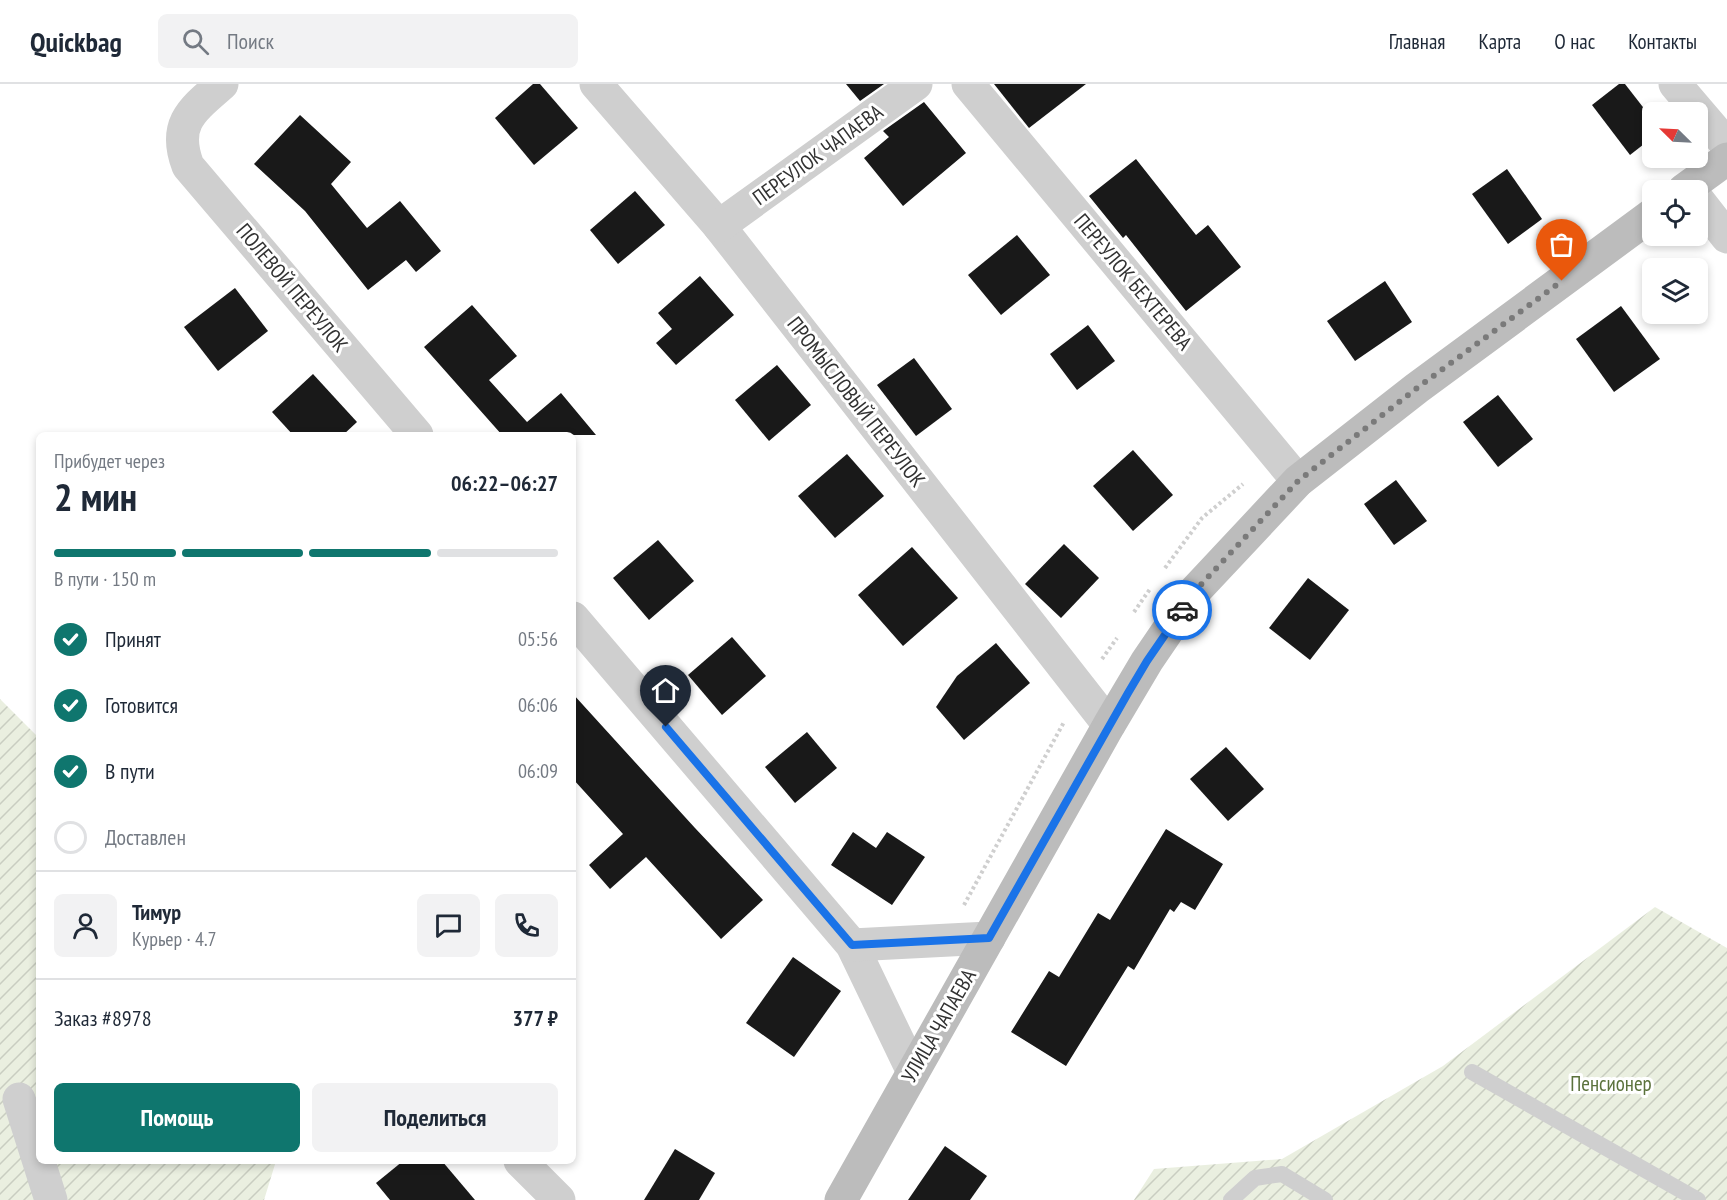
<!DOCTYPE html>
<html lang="ru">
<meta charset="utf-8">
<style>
body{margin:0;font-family:"PT Sans Narrow",sans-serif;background:#f2f2f3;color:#1f2937;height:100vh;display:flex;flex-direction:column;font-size:22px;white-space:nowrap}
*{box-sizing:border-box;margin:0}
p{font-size:20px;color:#747a83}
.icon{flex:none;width:33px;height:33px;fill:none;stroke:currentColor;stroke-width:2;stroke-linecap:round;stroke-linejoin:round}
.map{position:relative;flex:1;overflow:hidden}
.drawer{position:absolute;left:36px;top:348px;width:540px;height:732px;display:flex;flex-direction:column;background:#fff;border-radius:9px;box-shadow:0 3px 9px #0003}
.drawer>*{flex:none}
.needle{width:39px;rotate:294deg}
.fabs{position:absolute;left:1642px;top:18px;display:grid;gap:12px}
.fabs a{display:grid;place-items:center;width:66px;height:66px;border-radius:9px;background:#fff;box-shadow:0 3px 9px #0003;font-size:30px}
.pin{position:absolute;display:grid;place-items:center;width:51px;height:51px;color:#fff;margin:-62px -26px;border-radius:50% 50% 50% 0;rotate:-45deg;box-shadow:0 0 6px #0007}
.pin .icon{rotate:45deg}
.courier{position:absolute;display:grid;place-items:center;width:60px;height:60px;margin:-30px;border:4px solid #1a73e8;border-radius:50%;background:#fff;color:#222;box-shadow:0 2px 8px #0007}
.summary em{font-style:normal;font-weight:700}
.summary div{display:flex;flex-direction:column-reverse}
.summary{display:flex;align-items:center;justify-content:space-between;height:102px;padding:0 18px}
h1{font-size:39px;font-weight:700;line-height:45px}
.bar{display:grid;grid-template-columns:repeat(4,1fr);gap:9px 6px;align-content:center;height:72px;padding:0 18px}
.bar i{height:8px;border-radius:4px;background:#e0e1e3}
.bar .active{background:#0f766e}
.bar p{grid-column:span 4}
.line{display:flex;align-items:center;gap:15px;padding:0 18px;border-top:2px solid #e0e1e3}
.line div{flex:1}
.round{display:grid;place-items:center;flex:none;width:63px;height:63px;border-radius:9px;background:#f2f2f3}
ol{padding:0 18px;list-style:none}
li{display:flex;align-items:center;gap:18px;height:66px}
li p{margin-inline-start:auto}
li .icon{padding:6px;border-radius:50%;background:#0f766e;color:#fff;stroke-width:4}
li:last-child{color:#747a83}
li i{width:33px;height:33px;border:3px solid #e0e1e3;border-radius:50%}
.button{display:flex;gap:12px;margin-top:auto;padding:12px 18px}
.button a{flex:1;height:69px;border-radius:9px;background:#0f766e;color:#fff;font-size:24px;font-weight:700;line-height:69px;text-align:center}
.button a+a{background:#f2f2f3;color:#1f2937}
header{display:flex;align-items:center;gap:36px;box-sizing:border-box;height:84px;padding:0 30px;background:#fff;border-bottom:2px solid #e0e1e3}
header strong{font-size:28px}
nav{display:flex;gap:33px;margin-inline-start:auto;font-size:21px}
.search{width:420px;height:54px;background:#f2f2f3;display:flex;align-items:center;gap:15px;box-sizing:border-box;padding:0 21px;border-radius:9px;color:#747a83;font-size:22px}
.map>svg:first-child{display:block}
.garden{fill:url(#garden-furrows)}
.building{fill:#191919}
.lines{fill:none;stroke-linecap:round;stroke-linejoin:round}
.path{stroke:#cfcfcf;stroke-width:4;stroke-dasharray:3 3;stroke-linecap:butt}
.lane{stroke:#cfcfcf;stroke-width:16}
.street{stroke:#cfcfcf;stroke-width:33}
.secondary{stroke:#bcbcbc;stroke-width:33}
.done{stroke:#7a7a7a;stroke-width:6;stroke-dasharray:0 10.8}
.route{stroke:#1a73e8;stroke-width:8}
.labels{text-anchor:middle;stroke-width:6;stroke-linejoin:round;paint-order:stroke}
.street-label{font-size:21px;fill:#323232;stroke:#fff}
.park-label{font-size:21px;fill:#5b723c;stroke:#fff}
</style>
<header>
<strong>Quickbag</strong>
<div class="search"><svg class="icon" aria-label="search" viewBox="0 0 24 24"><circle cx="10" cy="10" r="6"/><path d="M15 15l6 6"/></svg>Поиск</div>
<nav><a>Главная</a><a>Карта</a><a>О нас</a><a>Контакты</a></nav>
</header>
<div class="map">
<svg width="1727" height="1116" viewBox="0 0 1727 1116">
<defs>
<pattern id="garden-furrows" width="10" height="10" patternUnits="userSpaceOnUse" patternTransform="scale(1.5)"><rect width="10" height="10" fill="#eaefe0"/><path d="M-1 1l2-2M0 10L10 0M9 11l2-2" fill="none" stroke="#c9cdc1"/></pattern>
</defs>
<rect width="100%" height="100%" fill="#fff"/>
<g class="garden">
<polygon points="0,615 39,654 39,1077 276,1077 264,1116 0,1116"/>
<polygon points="1655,823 1727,864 1727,1116 1134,1116 1154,1085 1282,1075 1443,982"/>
</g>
<g class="building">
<polygon points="533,0 540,0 578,44 534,81 495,34"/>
<polygon points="846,0 884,0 860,17"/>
<polygon points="994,0 1086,0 1029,44"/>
<polygon points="1619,0 1625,0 1653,36 1653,53 1630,71 1592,21"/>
<polygon points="924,18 966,69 903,122 864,74 889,53 883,47"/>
<polygon points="300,31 351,78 331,100 367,144 400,117 441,167 416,188 406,176 368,206 305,127 254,80"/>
<polygon points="1136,75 1196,151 1208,141 1241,183 1186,227 1126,151 1123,154 1089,112"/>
<polygon points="1507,85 1542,135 1508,160 1472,110"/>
<polygon points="635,107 665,141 618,180 590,146"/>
<polygon points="1017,151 1050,191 1001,231 968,191"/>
<polygon points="700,192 734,231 676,281 656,259 672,245 658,229"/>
<polygon points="1385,197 1412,238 1355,277 1327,237"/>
<polygon points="235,204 268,247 218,287 184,243"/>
<polygon points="472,221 517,272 489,296 527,338 561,309 596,351 502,351 424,263"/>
<polygon points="1621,222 1660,275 1614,308 1576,255"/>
<polygon points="1088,241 1115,277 1077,306 1050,270"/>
<polygon points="914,274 952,325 916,352 877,301"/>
<polygon points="777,281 811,321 769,357 735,316"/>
<polygon points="313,290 357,338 343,351 293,351 272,328"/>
<polygon points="1498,311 1533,355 1498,383 1463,338"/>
<polygon points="1133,366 1173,411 1133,447 1093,402"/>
<polygon points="847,370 884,412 835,454 798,412"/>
<polygon points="1396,396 1427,437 1394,461 1364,420"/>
<polygon points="658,456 694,497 649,536 613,494"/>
<polygon points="1064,460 1099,494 1061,534 1025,500"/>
<polygon points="912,463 958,514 903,562 858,511"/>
<polygon points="1308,494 1349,526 1310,576 1269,544"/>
<polygon points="732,553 766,592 722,631 688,591"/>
<polygon points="996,559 1030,599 964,656 936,623 957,592"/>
<polygon points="573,610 695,744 763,816 721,855 646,773 610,805 589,781 623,750 573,695"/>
<polygon points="807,648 837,684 795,719 765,683"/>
<polygon points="1226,663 1264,705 1228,737 1190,695"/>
<polygon points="1166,745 1223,780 1195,826 1181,818 1174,828 1170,825 1134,886 1128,882 1066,982 1011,948 1049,887 1059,893 1098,829 1110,836"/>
<polygon points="853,748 876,764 887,748 925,773 892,821 831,781"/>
<polygon points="793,873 841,907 794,973 746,939"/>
<polygon points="945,1062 987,1092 970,1116 908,1116"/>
<polygon points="675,1065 715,1089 699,1116 644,1116"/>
<polygon points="403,1077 442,1077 475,1116 390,1116 376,1099"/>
</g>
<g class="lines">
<g class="path">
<polyline points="1165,484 1202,434 1243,400"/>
<polyline points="1134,528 1150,505"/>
<polyline points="1102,575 1117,554"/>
<polyline points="964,821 1064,638"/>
</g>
<g class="lane">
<polyline points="1472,988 1698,1116"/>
<polyline points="1231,1116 1255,1094 1282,1090 1325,1116"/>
</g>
<g class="street">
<path d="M222 0C192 26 172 40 188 82L417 351"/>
<polyline points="596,0 719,142 1109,641"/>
<polyline points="968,0 1298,397"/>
<polyline points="1675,0 1727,61"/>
<polyline points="1698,116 1727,153"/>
<polyline points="719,142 916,0"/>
<polyline points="573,534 852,861 913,988"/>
<polyline points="852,861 989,854"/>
<polyline points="19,1015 51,1116"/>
<polyline points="520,1077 559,1116"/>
</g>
<g class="secondary">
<polyline points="1684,106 1727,75"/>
<polyline points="841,1116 1109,641 1147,577 1194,508 1298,397 1417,304 1653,130"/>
</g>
</g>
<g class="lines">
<polyline class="done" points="1182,526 1194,508 1298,397 1417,304 1562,197"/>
<polyline class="route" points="666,643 852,861 989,854 1128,609 1147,577 1182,526"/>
</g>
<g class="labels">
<g class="street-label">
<text transform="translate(818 71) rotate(-36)" y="7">ПЕРЕУЛОК ЧАПАЕВА</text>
<text transform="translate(1133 198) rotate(50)" y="7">ПЕРЕУЛОК БЕХТЕРЕВА</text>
<text transform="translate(292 204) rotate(50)" y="7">ПОЛЕВОЙ ПЕРЕУЛОК</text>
<text transform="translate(856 318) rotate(52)" y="7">ПРОМЫСЛОВЫЙ ПЕРЕУЛОК</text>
<text transform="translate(939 942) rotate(-60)" y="7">УЛИЦА ЧАПАЕВА</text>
</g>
<g class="park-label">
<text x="1611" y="1007">Пенсионер</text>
</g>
</g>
</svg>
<div class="fabs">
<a><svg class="needle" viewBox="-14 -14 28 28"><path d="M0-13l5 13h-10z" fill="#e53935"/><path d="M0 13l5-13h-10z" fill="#747a83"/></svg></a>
<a><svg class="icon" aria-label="locate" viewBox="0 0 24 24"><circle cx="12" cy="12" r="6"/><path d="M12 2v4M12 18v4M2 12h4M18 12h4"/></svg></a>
<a><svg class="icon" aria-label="layers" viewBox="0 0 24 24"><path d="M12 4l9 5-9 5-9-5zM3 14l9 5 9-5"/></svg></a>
</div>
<div class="pin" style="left:1562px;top:197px;background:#ea580c"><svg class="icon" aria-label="bag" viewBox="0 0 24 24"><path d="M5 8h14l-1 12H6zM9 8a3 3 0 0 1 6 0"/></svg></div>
<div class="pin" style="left:666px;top:643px;background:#1f2937"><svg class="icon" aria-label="home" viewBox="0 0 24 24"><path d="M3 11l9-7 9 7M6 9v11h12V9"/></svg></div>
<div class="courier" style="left:1182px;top:526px"><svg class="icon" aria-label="car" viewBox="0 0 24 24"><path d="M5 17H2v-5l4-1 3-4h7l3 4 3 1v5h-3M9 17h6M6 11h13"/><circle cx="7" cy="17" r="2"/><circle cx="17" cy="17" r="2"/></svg></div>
<section class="drawer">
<div class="summary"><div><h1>2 мин</h1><p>Прибудет через</p></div><em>06:22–06:27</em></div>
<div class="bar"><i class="active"></i><i class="active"></i><i class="active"></i><i></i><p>В пути · 150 m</p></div>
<ol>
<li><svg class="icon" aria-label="check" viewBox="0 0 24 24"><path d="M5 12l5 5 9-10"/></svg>Принят<p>05:56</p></li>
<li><svg class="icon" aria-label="check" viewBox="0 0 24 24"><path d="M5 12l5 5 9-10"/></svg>Готовится<p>06:06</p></li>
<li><svg class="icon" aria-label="check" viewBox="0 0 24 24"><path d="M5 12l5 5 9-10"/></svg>В пути<p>06:09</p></li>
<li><i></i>Доставлен</li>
</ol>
<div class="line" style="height:108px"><a class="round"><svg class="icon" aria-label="person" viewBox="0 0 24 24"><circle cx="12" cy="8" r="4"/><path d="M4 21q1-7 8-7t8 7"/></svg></a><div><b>Тимур</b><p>Курьер · 4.7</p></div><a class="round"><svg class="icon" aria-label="chat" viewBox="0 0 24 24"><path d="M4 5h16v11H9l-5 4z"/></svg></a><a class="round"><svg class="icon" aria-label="phone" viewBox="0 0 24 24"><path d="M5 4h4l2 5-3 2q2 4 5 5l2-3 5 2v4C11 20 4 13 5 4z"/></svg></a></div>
<div class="line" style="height:78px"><div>Заказ #8978</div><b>377 ₽</b></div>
<div class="button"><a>Помощь</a><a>Поделиться</a></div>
</section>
</div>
